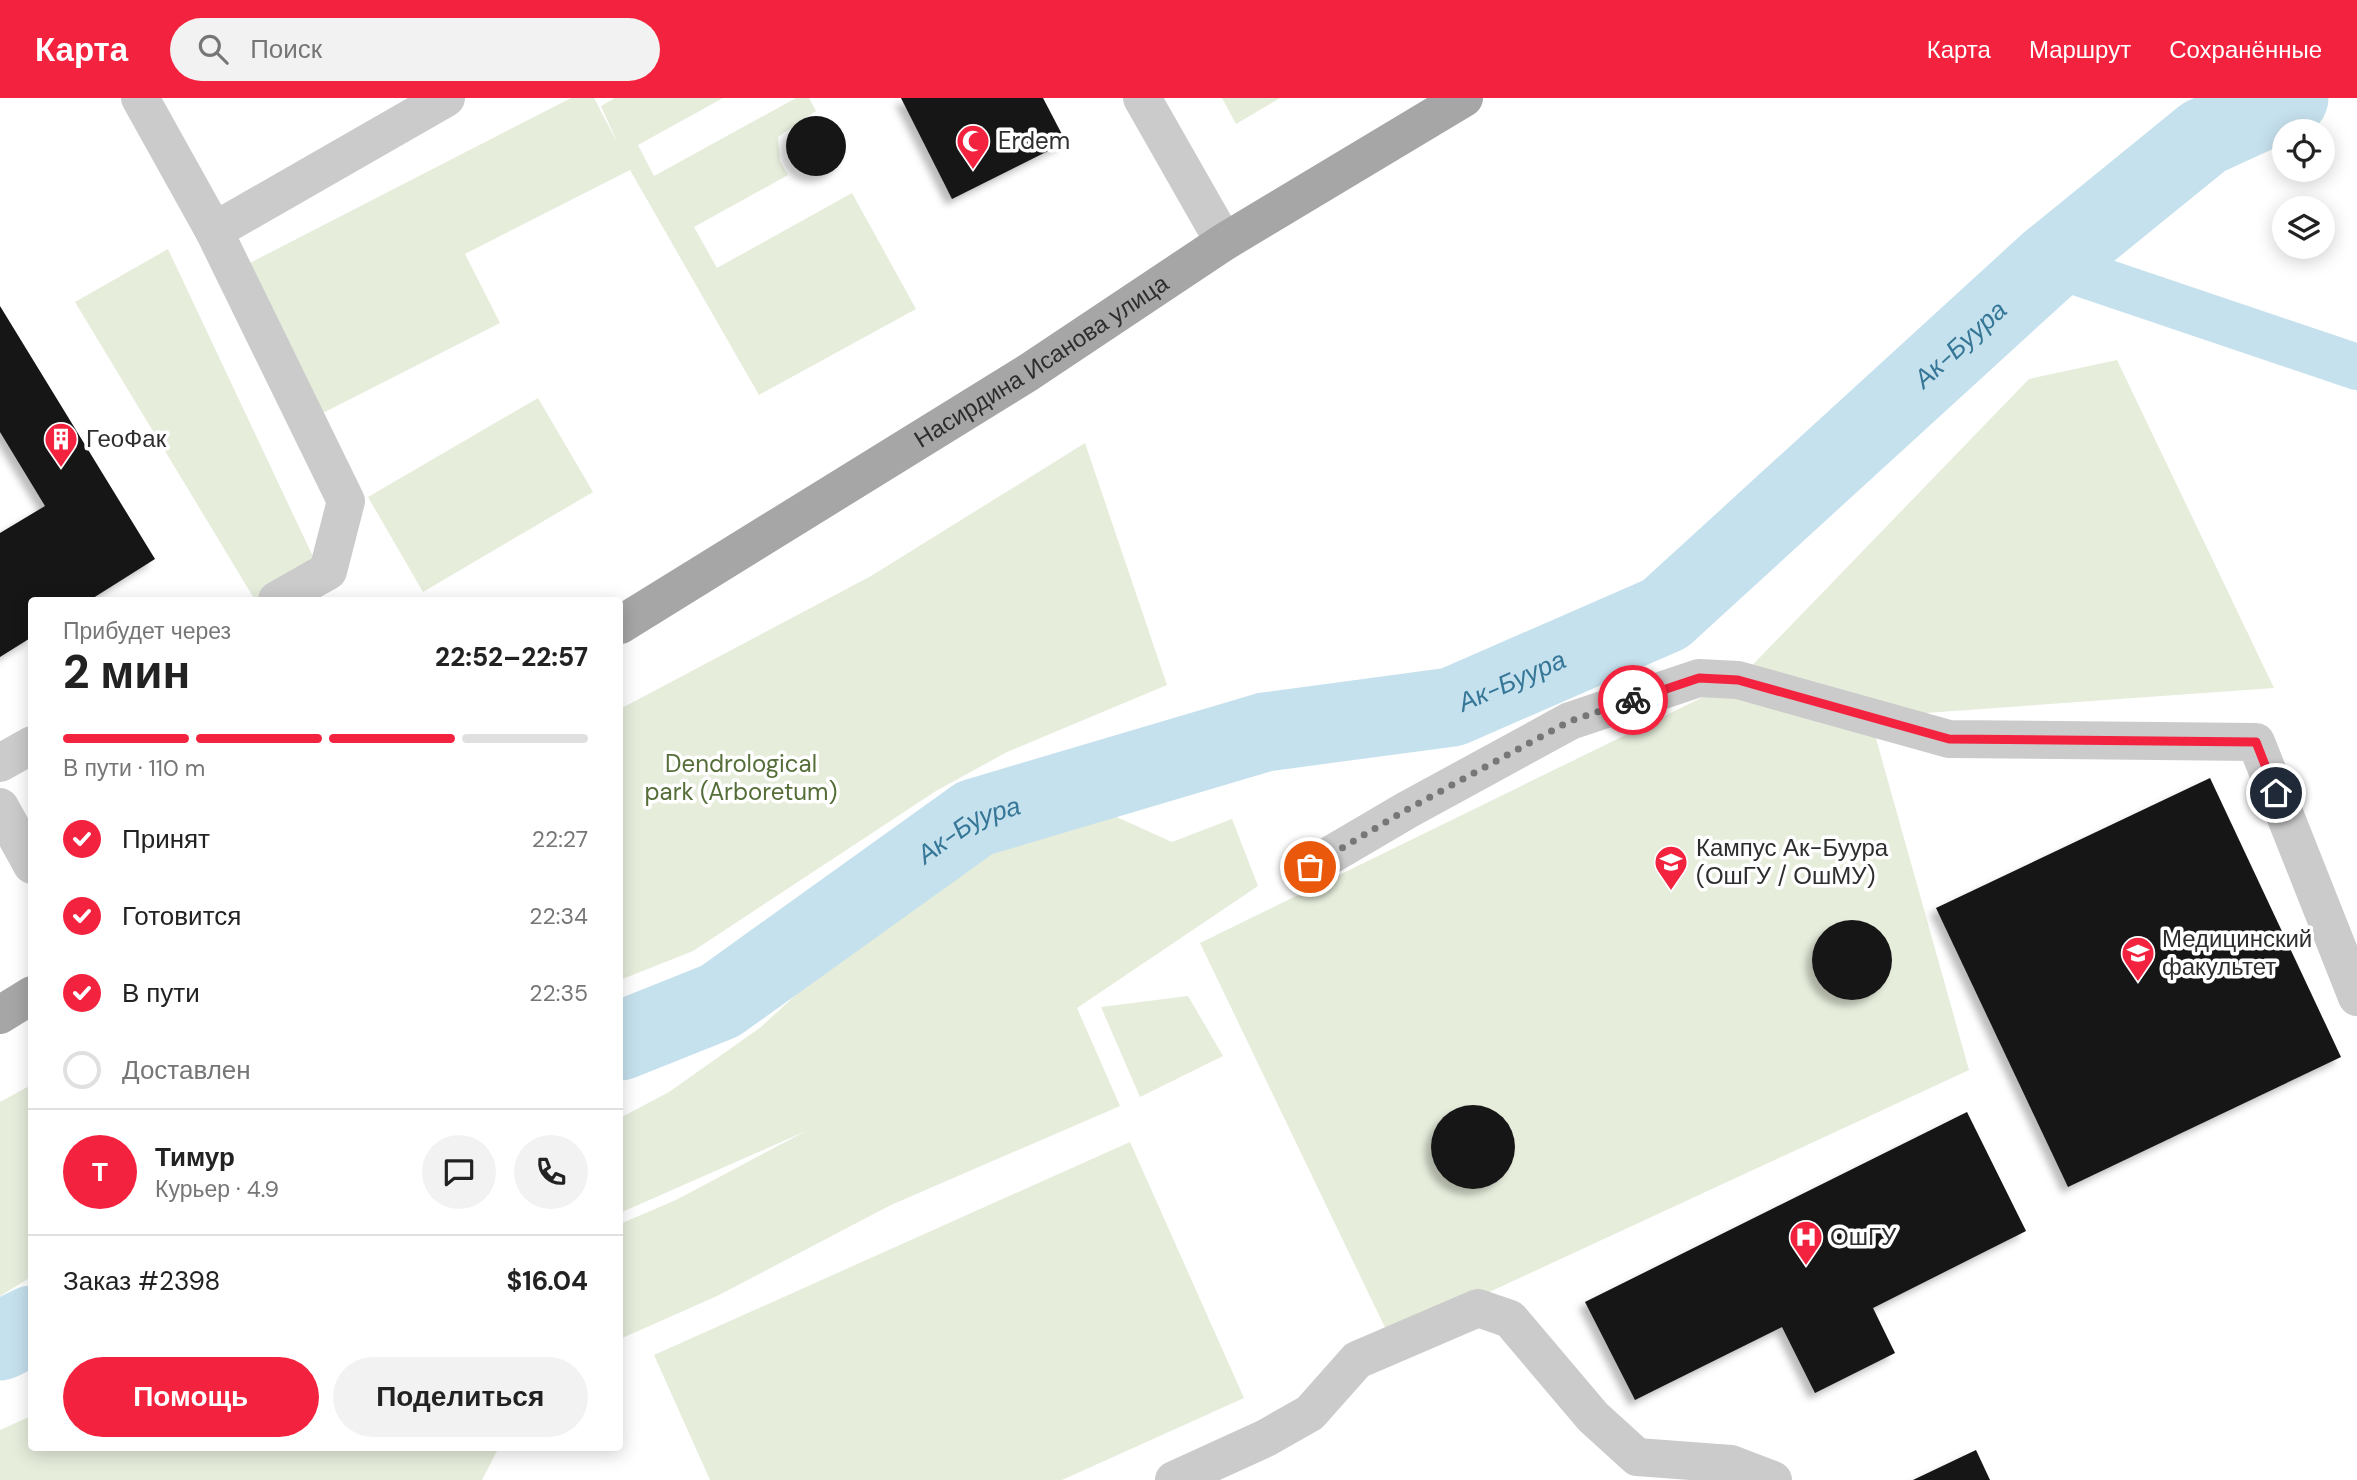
<!DOCTYPE html>
<html lang="ru">
<meta charset="utf-8">
<style>
body{margin:0;font-family:"DM Sans",sans-serif;background:#f2f2f2;color:#222;height:100vh;display:flex;flex-direction:column;font-size:26px;white-space:nowrap}
*{box-sizing:border-box;margin:0}
p{font-size:23px;color:#767676}
.icon{flex:none;width:38px;height:38px;fill:none;stroke:currentColor;stroke-width:2;stroke-linecap:round;stroke-linejoin:round}
.map{position:relative;flex:1;overflow:hidden}
.side{position:absolute;left:28px;top:499px;width:595px;height:854px;display:flex;flex-direction:column;background:#fff;border-radius:7px;box-shadow:0 4px 18px #0003}
.side>*{flex:none}
.fabs{position:absolute;left:2272px;top:21px;display:grid;gap:14px}
.fabs a{display:grid;place-items:center;width:63px;height:63px;border-radius:50%;background:#fff;box-shadow:0 4px 18px #0003;font-size:35px}
.pin{position:absolute;display:grid;place-items:center;width:60px;height:60px;color:#fff;margin:-30px;border:4px solid #fff;border-radius:50%;box-shadow:0 2px 7px #0007}
.courier{position:absolute;display:grid;place-items:center;width:70px;height:70px;margin:-35px;border:5px solid #f3233f;border-radius:50%;background:#fff;color:#222;box-shadow:0 2px 9px #0007}
.summary em{font-style:normal;font-weight:800}
.summary div{display:flex;flex-direction:column-reverse}
.summary{display:flex;align-items:center;justify-content:space-between;height:119px;padding:0 35px}
h1{font-size:46px;font-weight:800;line-height:52px}
.bar{display:grid;grid-template-columns:repeat(4,1fr);gap:10px 7px;align-content:center;height:84px;padding:0 35px}
.bar i{height:9px;border-radius:5px;background:#e0e0e0}
.bar .current{background:#f3233f}
.bar p{grid-column:span 4}
.line{display:flex;align-items:center;gap:18px;padding:0 35px;border-top:2px solid #e0e0e0}
.line div{flex:1}
.round{display:grid;place-items:center;flex:none;width:74px;height:74px;border-radius:37px;background:#f2f2f2}
ol{padding:0 35px;list-style:none}
li{display:flex;align-items:center;gap:21px;height:77px}
li p{margin-inline-start:auto}
li .icon{padding:7px;border-radius:50%;background:#f3233f;color:#fff;stroke-width:4}
li:last-child{color:#767676}
li i{width:38px;height:38px;border:4px solid #e0e0e0;border-radius:50%}
.button{display:flex;gap:14px;margin-top:auto;padding:14px 35px}
.button a{flex:1;height:80px;border-radius:42px;background:#f3233f;color:#fff;font-size:28px;font-weight:800;line-height:80px;text-align:center}
.button a+a{background:#f2f2f2;color:#222}
header{display:flex;align-items:center;gap:42px;box-sizing:border-box;height:98px;padding:0 35px;background:#f3233f;color:#fff}
header strong{font-size:33px}
nav{display:flex;gap:38px;margin-inline-start:auto;font-size:24px}
.search{width:490px;height:63px;background:#f2f2f2;display:flex;align-items:center;gap:18px;box-sizing:border-box;padding:0 24px;border-radius:38px;color:#767676;font-size:26px}
.map>svg:first-child{display:block}
.green{fill:#e6eddb}
.lines{fill:none;stroke-linecap:round;stroke-linejoin:round}
.canal{stroke:#c6e1ee;stroke-width:46}
.river{stroke:#c6e1ee;stroke-width:79}
.building{fill:#151515;filter:url(#shadow)}
.minor{stroke:#cbcbcb;stroke-width:38}
.major{stroke:#a6a6a6;stroke-width:38}
.done{stroke:#777;stroke-width:7;stroke-dasharray:0 12.6}
.route{stroke:#f3233f;stroke-width:9}
.labels{text-anchor:middle;stroke-width:7;stroke-linejoin:round;paint-order:stroke}
.poi-label{font-size:24px;fill:#2e2e2e;stroke:#fff;text-anchor:start}
.street-label{font-size:24px;fill:#2e2e2e;stroke:#fff}
.park-label{font-size:24px;fill:#556e38;stroke:#fff}
.water-label{font-size:26px;font-style:italic;fill:#367797;stroke:#fff}
</style>
<header>
<strong>Карта</strong>
<div class="search"><svg class="icon" aria-label="search" viewBox="0 0 24 24"><circle cx="10" cy="10" r="6"/><path d="M15 15l6 6"/></svg>Поиск</div>
<nav><a>Карта</a><a>Маршрут</a><a>Сохранённые</a></nav>
</header>
<div class="map">
<svg width="2357" height="1382" viewBox="0 0 2357 1382">
<defs>
<filter id="shadow"><feDropShadow dx="-6" dy="6" stdDeviation="3.5" flood-color="#0004"/></filter>
</defs>
<rect width="100%" height="100%" fill="#fff"/>
<g class="green">
<polygon points="571,0 594,0 618,46 601,8 615,0 723,0 638,47 654,78 796,0 809,0 816,13 778,39 780,63 788,77 694,129 717,170 852,95 916,211 759,297 630,72 465,156 500,225 315,319 240,170"/>
<polygon points="1222,0 1280,0 1236,26"/>
<polygon points="168,151 316,465 255,502 75,204"/>
<polygon points="2117,262 2274,590 1870,619 1969,972 1390,1240 1200,845 1738,582 2029,281"/>
<polygon points="538,300 593,394 423,494 368,399"/>
<polygon points="1085,345 1167,587 1007,654 936,693 693,853 620,882 620,611 871,478"/>
<polygon points="1090,707 1172,744 1232,721 1258,788 1077,910 1120,1008 891,1107 717,1198 620,1241 620,1126 676,1102 806,1033 620,1115 620,1020 669,994 761,929 940,764"/>
<polygon points="1188,898 1223,958 1140,999 1101,909"/>
<polygon points="31,987 31,1179 0,1198 0,1004"/>
<polygon points="1130,1044 1244,1300 1062,1382 710,1382 654,1257"/>
<polygon points="31,1318 32,1349 499,1349 482,1382 0,1382 0,1332"/>
</g>
<g class="lines">
<polyline class="canal" points="2049,165 2357,269"/>
<g class="river">
<path id="s1" d="M620 943 720 903 975 720 1265 634 1452 609 1665 516 2049 165 2204 39 2289 0"/>
<polyline points="0,1243 32,1227"/>
</g>
</g>
<g class="building">
<polygon points="901,0 1043,0 1066,44 952,101"/>
<circle cx="816" cy="48" r="30"/>
<polygon points="0,208 155,461 90,502 32,502 32,539 0,559 0,435 45,408 0,334"/>
<polygon points="2210,680 2341,959 2068,1089 1936,810"/>
<circle cx="1852" cy="862" r="40"/>
<circle cx="1473" cy="1049" r="42"/>
<polygon points="1967,1014 2026,1133 1873,1210 1895,1255 1815,1295 1782,1229 1635,1302 1585,1204"/>
<polygon points="1976,1352 1990,1382 1913,1382"/>
</g>
<g class="lines">
<g class="minor">
<polyline points="140,0 214,133 346,403 328,473 277,502"/>
<polyline points="1142,0 1224,144"/>
<polyline points="214,133 446,0"/>
<polyline points="0,665 32,647"/>
<polyline points="0,709 32,767"/>
<polyline points="1310,769 1407,712 1570,623 1699,580 1738,582 1949,641 2256,644 2357,899"/>
<polyline points="1174,1382 1266,1340 1310,1315 1357,1262 1478,1210 1510,1221 1593,1319 1637,1359 1731,1366 1773,1382"/>
</g>
<g class="major">
<path id="s2" d="M620 527 1029 274 1224 144 1464 0"/>
<polyline points="0,917 32,897"/>
</g>
</g>
<g class="lines">
<polyline class="done" points="1310,769 1406,712 1570,623 1633,602"/>
<polyline class="route" points="1633,602 1699,580 1738,582 1949,641 2256,644 2276,695"/>
</g>
<defs>
<symbol id="mosque-pin" viewBox="-11 -11 22 30"><path d="M0 17L-7.5 6A9.5 9.5 0 1 1 7.5 6Z" fill="#f3233f" stroke="#fff"/><path d="M3.5-4.9A6 6 0 1 0 3.5 4.9A5 5 0 1 1 3.5-4.9Z" fill="#fff"/></symbol>
<symbol id="building-pin" viewBox="-11 -11 22 30"><path d="M0 17L-7.5 6A9.5 9.5 0 1 1 7.5 6Z" fill="#f3233f" stroke="#fff"/><path d="M-4-6H4V6H1V3H-1V6H-4ZM-2.5-4.3h1.7v1.8h-1.7ZM.8-4.3h1.7v1.8H.8ZM-2.5-1h1.7V.8h-1.7ZM.8-1h1.7V.8H.8Z" fill="#fff"/></symbol>
<symbol id="university-pin" viewBox="-11 -11 22 30"><path d="M0 17L-7.5 6A9.5 9.5 0 1 1 7.5 6Z" fill="#f3233f" stroke="#fff"/><path d="M0-5L7-2L0 1L-7-2ZM-4 1L0 2.5L4 1V4Q0 6-4 4Z" fill="#fff"/></symbol>
<symbol id="hospital-pin" viewBox="-11 -11 22 30"><path d="M0 17L-7.5 6A9.5 9.5 0 1 1 7.5 6Z" fill="#f3233f" stroke="#fff"/><path d="M-5-5h3v3.5h4V-5h3V5h-3V1.5h-4V5h-3Z" fill="#fff"/></symbol>
</defs>
<g fill-rule="evenodd">
<use href="#mosque-pin" x="954" y="24" width="38" height="52"/>
<use href="#building-pin" x="42" y="322" width="38" height="52"/>
<use href="#university-pin" x="1652" y="745" width="38" height="52"/>
<use href="#university-pin" x="2119" y="836" width="38" height="52"/>
<use href="#hospital-pin" x="1787" y="1120" width="38" height="52"/>
</g>
<g class="labels">
<g class="poi-label">
<text x="998" y="51">Erdem</text>
<text x="86" y="349">ГеоФак</text>
<text x="1696" y="758">Кампус Ак-Буура<tspan x="1696" dy="28">(ОшГУ / ОшМУ)</tspan></text>
<text x="2162" y="849">Медицинский<tspan x="2162" dy="28">факультет</tspan></text>
<text x="1830" y="1147">ОшГУ</text>
</g>
<g class="street-label">
<text dy="8" stroke="none"><textPath href="#s2" startOffset="497">Насирдина Исанова улица</textPath></text>
</g>
<g class="park-label">
<text x="741" y="674">Dendrological<tspan x="741" dy="28">park (Arboretum)</tspan></text>
</g>
<g class="water-label">
<text dy="9" stroke="none"><textPath href="#s1" startOffset="1545">Ак-Буура</textPath></text>
<text dy="9" stroke="none"><textPath href="#s1" startOffset="978">Ак-Буура</textPath></text>
<text dy="9" stroke="none"><textPath href="#s1" startOffset="411">Ак-Буура</textPath></text>
</g>
</g>
</svg>
<div class="fabs">
<a><svg class="icon" aria-label="locate" viewBox="0 0 24 24"><circle cx="12" cy="12" r="6"/><path d="M12 2v4M12 18v4M2 12h4M18 12h4"/></svg></a>
<a><svg class="icon" aria-label="layers" viewBox="0 0 24 24"><path d="M12 4l9 5-9 5-9-5zM3 14l9 5 9-5"/></svg></a>
</div>
<div class="pin" style="left:1310px;top:769px;background:#ea580c"><svg class="icon" aria-label="bag" viewBox="0 0 24 24"><path d="M5 8h14l-1 12H6zM9 8a3 3 0 0 1 6 0"/></svg></div>
<div class="pin" style="left:2276px;top:695px;background:#1f2937"><svg class="icon" aria-label="home" viewBox="0 0 24 24"><path d="M3 11l9-7 9 7M6 9v11h12V9"/></svg></div>
<div class="courier" style="left:1633px;top:602px"><svg class="icon" aria-label="bike" viewBox="0 0 24 24"><circle cx="6" cy="16" r="4"/><circle cx="18" cy="16" r="4"/><path d="M6 16l4-8h5l3 8M10 8l3 8H6M13 5h3"/></svg></div>
<section class="side">
<div class="summary"><div><h1>2 мин</h1><p>Прибудет через</p></div><em>22:52–22:57</em></div>
<div class="bar"><i class="current"></i><i class="current"></i><i class="current"></i><i></i><p>В пути · 110 m</p></div>
<ol>
<li><svg class="icon" aria-label="check" viewBox="0 0 24 24"><path d="M5 12l5 5 9-10"/></svg>Принят<p>22:27</p></li>
<li><svg class="icon" aria-label="check" viewBox="0 0 24 24"><path d="M5 12l5 5 9-10"/></svg>Готовится<p>22:34</p></li>
<li><svg class="icon" aria-label="check" viewBox="0 0 24 24"><path d="M5 12l5 5 9-10"/></svg>В пути<p>22:35</p></li>
<li><i></i>Доставлен</li>
</ol>
<div class="line" style="height:126px"><b class="round" style="background:#f3233f;color:#fff">Т</b><div><b>Тимур</b><p>Курьер · 4.9</p></div><a class="round"><svg class="icon" aria-label="chat" viewBox="0 0 24 24"><path d="M4 5h16v11H9l-5 4z"/></svg></a><a class="round"><svg class="icon" aria-label="phone" viewBox="0 0 24 24"><path d="M5 4h4l2 5-3 2q2 4 5 5l2-3 5 2v4C11 20 4 13 5 4z"/></svg></a></div>
<div class="line" style="height:91px"><div>Заказ #2398</div><b>$16.04</b></div>
<div class="button"><a>Помощь</a><a>Поделиться</a></div>
</section>
</div>
